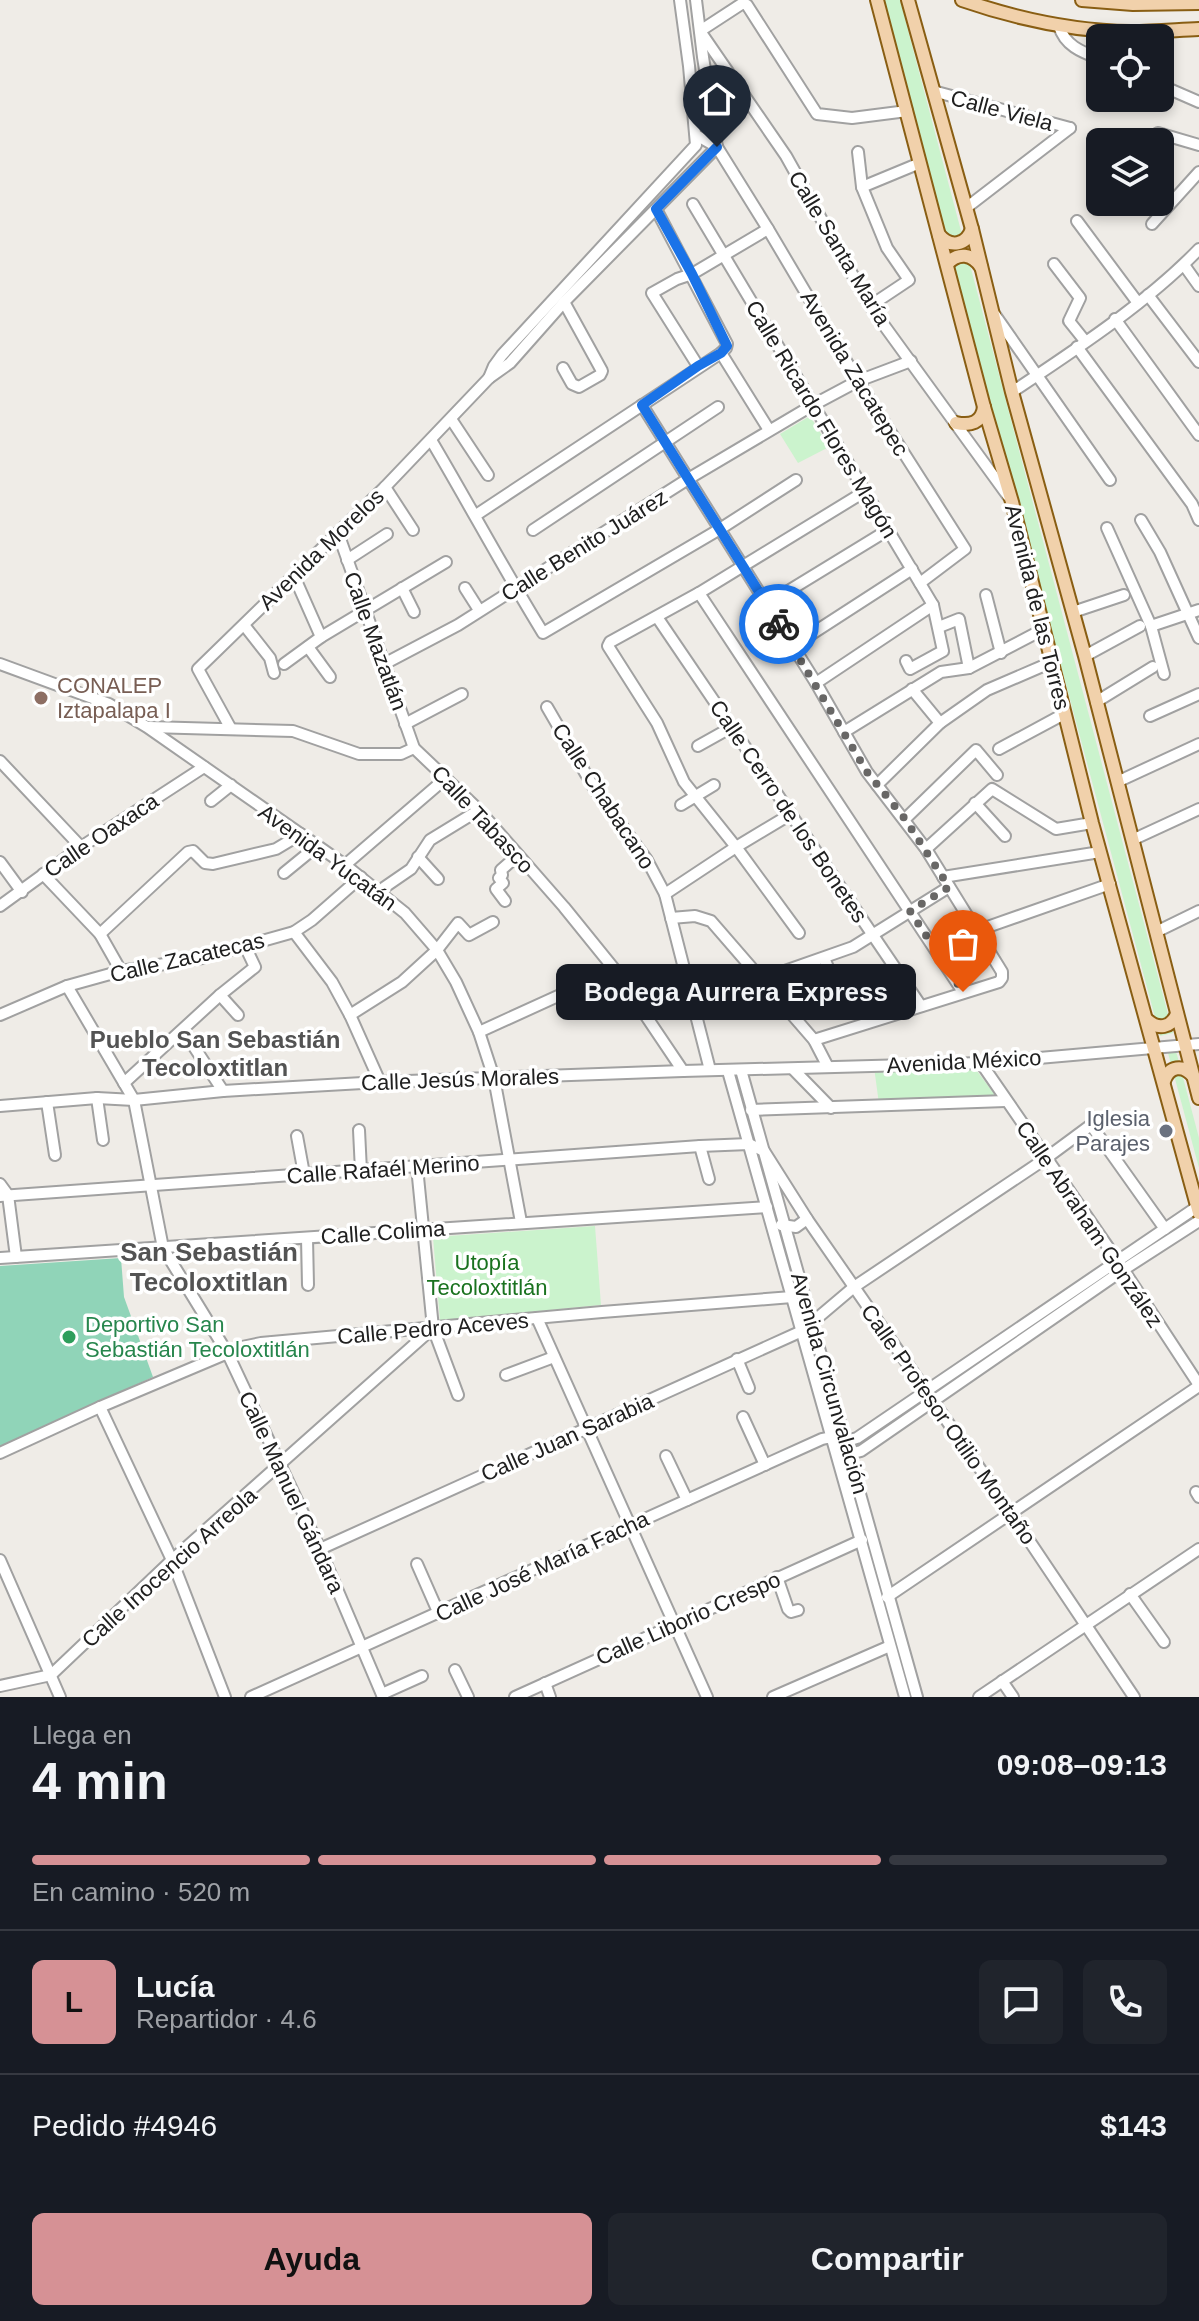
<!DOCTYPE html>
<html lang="es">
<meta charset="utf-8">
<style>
body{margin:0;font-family:Helvetica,sans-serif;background:#20242c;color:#f1f3f6;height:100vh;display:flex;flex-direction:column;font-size:30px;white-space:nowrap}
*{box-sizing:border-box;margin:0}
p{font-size:26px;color:#9ea1a6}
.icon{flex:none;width:44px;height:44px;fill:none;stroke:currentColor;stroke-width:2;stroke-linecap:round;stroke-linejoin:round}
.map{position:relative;height:1697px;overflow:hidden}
.sheet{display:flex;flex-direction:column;background:#171b24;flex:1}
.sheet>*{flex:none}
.controls{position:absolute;left:1086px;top:24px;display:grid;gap:16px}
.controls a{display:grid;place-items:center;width:88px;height:88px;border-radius:12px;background:#171b24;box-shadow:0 4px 12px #0003;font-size:40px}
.pin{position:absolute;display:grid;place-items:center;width:68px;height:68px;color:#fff;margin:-82px -34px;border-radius:50% 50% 50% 0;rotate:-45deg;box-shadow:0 0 8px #0007}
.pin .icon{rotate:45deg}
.courier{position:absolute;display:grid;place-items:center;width:80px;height:80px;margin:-40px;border:6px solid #1a73e8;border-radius:50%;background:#fff;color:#222;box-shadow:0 2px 10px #0007}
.bubble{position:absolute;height:56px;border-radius:12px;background:#171b24;box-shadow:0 4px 12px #0003;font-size:26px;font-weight:700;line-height:56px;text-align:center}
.summary em{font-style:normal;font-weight:700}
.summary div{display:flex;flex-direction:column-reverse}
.summary{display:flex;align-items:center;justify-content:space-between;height:136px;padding:0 32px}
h1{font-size:52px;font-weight:700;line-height:60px}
.bar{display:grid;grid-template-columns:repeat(4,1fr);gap:12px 8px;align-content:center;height:96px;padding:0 32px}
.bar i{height:10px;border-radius:6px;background:#363941}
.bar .current{background:#d69195}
.bar p{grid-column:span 4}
.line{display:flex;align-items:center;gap:20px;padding:0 32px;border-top:2px solid #363941}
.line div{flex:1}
.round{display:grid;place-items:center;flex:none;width:84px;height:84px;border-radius:12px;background:#20242c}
.primary-button{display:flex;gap:16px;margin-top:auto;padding:16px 32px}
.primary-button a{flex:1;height:92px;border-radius:12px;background:#d69195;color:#111;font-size:32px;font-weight:700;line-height:92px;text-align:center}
.primary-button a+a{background:#20242c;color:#f1f3f6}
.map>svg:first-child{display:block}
.park{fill:#cbf3cd}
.pitch{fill:#90d4b8}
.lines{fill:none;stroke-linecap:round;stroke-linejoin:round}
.minor-casing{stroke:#a1a1a1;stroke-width:14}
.major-casing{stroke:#895e13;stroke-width:16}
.minor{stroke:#fff;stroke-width:10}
.major{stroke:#f1d1ab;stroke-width:12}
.done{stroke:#686766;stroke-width:8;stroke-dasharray:0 14.4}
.route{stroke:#1a73e8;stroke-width:10}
.education-dot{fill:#8d6e63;stroke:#fff;stroke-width:3}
.worship-dot{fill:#6b7280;stroke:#fff;stroke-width:3}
.leisure-dot{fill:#2e9e5b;stroke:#fff;stroke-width:3}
.labels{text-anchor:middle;stroke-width:7;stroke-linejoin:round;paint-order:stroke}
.street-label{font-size:22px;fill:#202020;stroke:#fff}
.education-label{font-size:22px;fill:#785e54;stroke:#fff;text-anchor:start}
.worship-label{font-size:22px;fill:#5b616d;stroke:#fff;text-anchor:end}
.park-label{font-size:22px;fill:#1a721f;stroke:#fff}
.leisure-label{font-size:22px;fill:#27864d;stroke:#fff;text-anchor:start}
.neighbourhood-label{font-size:24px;font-weight:bold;fill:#535353;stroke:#fff}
.quarter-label{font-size:26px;font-weight:bold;fill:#535353;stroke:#fff}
</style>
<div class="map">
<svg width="1199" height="1697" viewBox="0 0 1199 1697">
<rect width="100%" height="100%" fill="#efece7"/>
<g class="park">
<polygon points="883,0 900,0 1173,1033 1160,1036"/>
<polygon points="810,416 829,447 798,463 780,434"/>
<polygon points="1176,1051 1199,1138 1199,1168 1168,1053"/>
<polygon points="971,1063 998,1099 879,1104 874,1067"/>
<polygon points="595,1226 601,1305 440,1321 433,1237"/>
</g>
<polygon class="pitch" points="121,1258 124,1297 153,1377 0,1447 0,1266"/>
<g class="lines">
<defs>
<g id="minor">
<path d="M1059 26C1065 46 1082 52 1100 59"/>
<polyline points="1160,85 1199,102"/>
<polyline points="933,91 1070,128"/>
<polyline points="907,111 852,118 817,114 747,5 743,3 700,31 786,156 870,306 1008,496"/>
<polyline points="696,135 717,147 768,229 858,381 965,549 920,583"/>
<polyline points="1147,142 1158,133 1199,145"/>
<polyline points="858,152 862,187 887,248 909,280 870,306"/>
<polyline points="862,187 920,163"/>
<polyline points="693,204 933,605 943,651 910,669 906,661"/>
<polyline points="966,208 1070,128"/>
<polyline points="656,209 727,344 726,348 721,353 769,430"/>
<polyline points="1077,221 1138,303"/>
<polyline points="1152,224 1199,172"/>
<polyline points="1054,264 1080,298 1069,321 1085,341"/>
<polyline points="1184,265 1199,286"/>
<polyline points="1148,295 1199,362"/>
<polyline points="995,315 1110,480"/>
<polyline points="1115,319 1199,435"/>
<polyline points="1077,347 1192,504 1199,520"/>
<polyline points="698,366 652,293 677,279 692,274 768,229"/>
<polyline points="563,368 572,384 579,387 600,375 602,371 564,302"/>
<polyline points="489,378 494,366 502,355 696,145 689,66 680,0"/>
<path d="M1012 392C1075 350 1147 303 1199 249"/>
<polyline points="642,405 816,683 867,772 926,849 1002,972 1002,978 999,982 814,1040"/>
<polyline points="451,419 488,475"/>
<path d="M431 440C469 504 504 570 543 633L720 529 796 480"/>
<polyline points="385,487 413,530"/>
<polyline points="476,515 721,353"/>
<polyline points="1141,520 1160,552 1199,638"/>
<polyline points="1107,528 1151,626 1164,674"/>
<polyline points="533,530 718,407"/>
<polyline points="338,533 414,748 479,810 564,907 615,970 683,1071"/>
<polyline points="347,560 387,534"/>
<polyline points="294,576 321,637"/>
<polyline points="402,588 414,612"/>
<polyline points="465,588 479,610"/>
<polyline points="699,593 963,992"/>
<polyline points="986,595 1001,653"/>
<polyline points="767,604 888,530"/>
<polyline points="1073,612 1124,595"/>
<polyline points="657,617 921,1006"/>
<polyline points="244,625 270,658 274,673"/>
<polyline points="1151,626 1199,610"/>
<polyline points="939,627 959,619 969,668"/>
<polyline points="793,646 912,569"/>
<polyline points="308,647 330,677"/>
<polyline points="1085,656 1140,626"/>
<polyline points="0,664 109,704 147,727 345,865 405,913 437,950 456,982 479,1032 494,1078 521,1222"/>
<polyline points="284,664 321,637 446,562"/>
<polyline points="384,664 458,625 688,479 813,405 858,381 911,361"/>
<polyline points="816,683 933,605"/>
<polyline points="912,689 940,723"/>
<polyline points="1096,702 1153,667"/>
<polyline points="547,707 594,788 647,860 665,894 710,1070"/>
<polyline points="1150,716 1199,694"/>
<polyline points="405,724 462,694"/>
<polyline points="149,727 293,731 359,754 401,754 414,748"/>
<polyline points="231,729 198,669 385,487 489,378 510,363 564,302 717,147 703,57 696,0"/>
<polyline points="844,732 941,672 969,668 1044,629"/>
<polyline points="698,746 732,727"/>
<polyline points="999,749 1064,714"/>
<polyline points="0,761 81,847"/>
<polyline points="1117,782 1199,744"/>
<polyline points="877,785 940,723 987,690 1052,662"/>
<polyline points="211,801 231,785"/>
<polyline points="975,803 1005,836"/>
<polyline points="681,805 714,785"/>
<polyline points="905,819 976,750 997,775"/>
<polyline points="1132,840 1199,809"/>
<polyline points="926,849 992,789 1056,829 1092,823"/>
<polyline points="418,857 438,879"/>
<polyline points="0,862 22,892"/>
<polyline points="345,865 446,778"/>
<polyline points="284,873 317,846"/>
<polyline points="43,874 100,934 121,971"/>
<polyline points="943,877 1100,852"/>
<polyline points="379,891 411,869 430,840 479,810"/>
<polyline points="665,894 736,847 791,814"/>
<polyline points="505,901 496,889 503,883 499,878 502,875 501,870 518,855"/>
<polyline points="0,906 81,847 204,767"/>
<polyline points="671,918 695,916 711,921 814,1040 828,1067"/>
<polyline points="976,931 1110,884"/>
<polyline points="294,932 332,982 350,1015 380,1082"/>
<polyline points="1156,932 1199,911"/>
<polyline points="799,933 736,847 684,782 657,723 608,646 610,642 699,593 864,492"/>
<polyline points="100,934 188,852 193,851 205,863 213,864 276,849 301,834"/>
<polyline points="824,958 841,999"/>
<polyline points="762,979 853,947 949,887"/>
<polyline points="67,986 134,1100 163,1248 228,1354 320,1549 383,1697"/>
<polyline points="220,995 238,1015"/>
<polyline points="0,1015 67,986 121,971 202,958 294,932 312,920 361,877"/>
<polyline points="350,1015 402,982 437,950 458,923 469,935 493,922"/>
<polyline points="183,1030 223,1091"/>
<polyline points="479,1032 615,970"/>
<polyline points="981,1063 1117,1260 1199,1385"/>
<polyline points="793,1069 831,1108"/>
<polyline points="741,1070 917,1697"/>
<polyline points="728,1071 905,1697"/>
<polyline points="124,1083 220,995 255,967 245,946"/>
<polyline points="97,1098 103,1140"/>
<polyline points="47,1102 55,1155"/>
<polyline points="0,1106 97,1098 134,1100 223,1091 380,1082 683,1071 981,1063 1199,1044"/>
<polyline points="751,1110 1006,1101"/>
<polyline points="359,1130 361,1171"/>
<polyline points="297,1136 304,1174"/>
<polyline points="700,1146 709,1179"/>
<polyline points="417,1167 433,1328 458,1395"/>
<polyline points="0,1184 8,1195 16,1257"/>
<polyline points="0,1196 700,1146 749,1144 764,1151 807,1219 1010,1512 1134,1697"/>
<polyline points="781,1225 796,1227 807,1219"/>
<polyline points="307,1238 308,1285"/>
<polyline points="0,1258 767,1207"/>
<polyline points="537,1318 707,1697"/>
<polyline points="737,1359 749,1388"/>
<polyline points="506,1375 554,1357"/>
<polyline points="100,1407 172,1560 225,1697"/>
<polyline points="743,1417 765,1465"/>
<polyline points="846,1452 853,1453 861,1451 1123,1270 1199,1221"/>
<polyline points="0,1453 100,1407 242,1347 261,1343 602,1312 792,1297"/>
<polyline points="666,1456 687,1500"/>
<polyline points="1196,1492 1199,1497"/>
<polyline points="320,1549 802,1331 854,1287 1045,1159 1091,1125 1165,1229"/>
<polyline points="0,1560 60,1697"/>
<polyline points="417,1564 439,1614"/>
<polyline points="777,1577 788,1609 791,1612 798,1610"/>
<polyline points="1130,1594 1164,1642"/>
<polyline points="887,1597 1199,1386"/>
<polyline points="455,1670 468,1697"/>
<polyline points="1002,1681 1013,1697"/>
<polyline points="545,1683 550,1697"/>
<polyline points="0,1686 51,1675 172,1560 433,1328"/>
<polyline points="382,1694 422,1676"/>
<path d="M251 1697 822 1439C838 1434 843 1444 857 1438L1197 1207"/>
<polyline points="515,1697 862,1540"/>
<polyline points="773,1697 890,1646"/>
<polyline points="979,1697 1199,1549"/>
</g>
<g id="major">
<polyline points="877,0 984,407 1012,502 1092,823 1199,1213"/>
<polyline points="908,0 972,229 1012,392 1085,656 1199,1098"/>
<path d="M962 0C1017 19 1073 31 1131 32 1154 32 1176 30 1199 29"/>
<polyline points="1082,0 1133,4 1199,3"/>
<path d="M939 235C950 248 966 246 972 229"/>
<path d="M947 264C958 252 972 253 981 267"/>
<path d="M956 423C970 426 982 423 984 407"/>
<path d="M1147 1020C1158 1030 1171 1028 1177 1014"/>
<path d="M1164 1081C1169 1066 1183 1064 1193 1076"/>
</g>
</defs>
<use href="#minor" class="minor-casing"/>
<use href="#major" class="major-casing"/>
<use href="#minor" class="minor"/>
<use href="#major" class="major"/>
</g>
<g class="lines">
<polyline class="done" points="779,624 867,772 905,819 949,887 910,911 963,992"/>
<polyline class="route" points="717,147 656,209 692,274 727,346 721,353 698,366 642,405 779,624"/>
</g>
<circle class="education-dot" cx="41" cy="698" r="8"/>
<circle class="worship-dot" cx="1166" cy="1131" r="8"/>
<circle class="leisure-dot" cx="69" cy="1337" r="8"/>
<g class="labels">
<g class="street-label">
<text transform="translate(1002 110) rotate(15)" y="8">Calle Viela</text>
<text transform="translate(840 248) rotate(59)" y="8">Calle Santa María</text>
<text transform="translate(855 373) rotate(59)" y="8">Avenida Zacatepec</text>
<text transform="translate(822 419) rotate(59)" y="8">Calle Ricardo Flores Magón</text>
<text transform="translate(584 545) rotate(-32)" y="8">Calle Benito Juárez</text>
<text transform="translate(321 549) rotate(-44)" y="8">Avenida Morelos</text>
<text transform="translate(1038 607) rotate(76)" y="8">Avenida de las Torres</text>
<text transform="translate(376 641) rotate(70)" y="8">Calle Mazatlán</text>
<text transform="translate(604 796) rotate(57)" y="8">Calle Chabacano</text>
<text transform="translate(789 811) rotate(56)" y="8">Calle Cerro de los Bonetes</text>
<text transform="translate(483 819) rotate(47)" y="8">Calle Tabasco</text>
<text transform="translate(101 835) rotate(-34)" y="8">Calle Oaxaca</text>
<text transform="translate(328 857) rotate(36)" y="8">Avenida Yucatán</text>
<text transform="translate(187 957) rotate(-13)" y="8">Calle Zacatecas</text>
<text transform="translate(964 1061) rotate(-3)" y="8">Avenida México</text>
<text transform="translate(460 1079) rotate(-2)" y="8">Calle Jesús Morales</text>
<text transform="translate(383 1169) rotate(-4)" y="8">Calle Rafaél Merino</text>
<text transform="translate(1090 1224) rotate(56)" y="8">Calle Abraham González</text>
<text transform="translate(383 1232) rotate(-4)" y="8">Calle Colima</text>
<text transform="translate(433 1328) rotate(-5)" y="8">Calle Pedro Aceves</text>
<text transform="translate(830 1383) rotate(74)" y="8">Avenida Circunvalación</text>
<text transform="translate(949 1424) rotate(55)" y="8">Calle Profesor Otilio Montaño</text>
<text transform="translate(567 1437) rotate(-24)" y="8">Calle Juan Sarabia</text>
<text transform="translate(292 1492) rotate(65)" y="8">Calle Manuel Gándara</text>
<text transform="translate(542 1566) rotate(-25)" y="8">Calle José María Facha</text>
<text transform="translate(169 1567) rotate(-42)" y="8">Calle Inocencio Arreola</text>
<text transform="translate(688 1618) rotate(-24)" y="8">Calle Liborio Crespo</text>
</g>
<g class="education-label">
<text x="57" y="693">CONALEP<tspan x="57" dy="25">Iztapalapa I</tspan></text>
</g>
<g class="worship-label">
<text x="1150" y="1126">Iglesia<tspan x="1150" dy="25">Parajes</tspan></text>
</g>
<g class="park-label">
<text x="487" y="1270">Utopía<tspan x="487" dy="25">Tecoloxtitlán</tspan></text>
</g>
<g class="leisure-label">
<text x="85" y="1332">Deportivo San<tspan x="85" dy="25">Sebastián Tecoloxtitlán</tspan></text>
</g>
<g class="neighbourhood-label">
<text x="215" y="1048">Pueblo San Sebastián<tspan x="215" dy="28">Tecoloxtitlan</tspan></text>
</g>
<g class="quarter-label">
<text x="209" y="1261">San Sebastián<tspan x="209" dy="30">Tecoloxtitlan</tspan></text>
</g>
</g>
</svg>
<div class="controls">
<a><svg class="icon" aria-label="locate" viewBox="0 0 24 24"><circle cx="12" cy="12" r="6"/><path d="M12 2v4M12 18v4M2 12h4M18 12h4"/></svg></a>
<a><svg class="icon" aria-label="layers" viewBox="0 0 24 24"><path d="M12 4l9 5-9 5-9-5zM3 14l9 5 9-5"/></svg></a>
</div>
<div class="pin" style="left:963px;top:992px;background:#ea580c"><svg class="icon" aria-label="bag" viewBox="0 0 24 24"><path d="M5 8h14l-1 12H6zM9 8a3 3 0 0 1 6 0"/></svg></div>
<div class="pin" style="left:717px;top:147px;background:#1f2937"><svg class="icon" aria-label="home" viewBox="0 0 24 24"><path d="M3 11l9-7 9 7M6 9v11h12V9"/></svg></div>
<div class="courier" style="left:779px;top:624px"><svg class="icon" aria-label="bike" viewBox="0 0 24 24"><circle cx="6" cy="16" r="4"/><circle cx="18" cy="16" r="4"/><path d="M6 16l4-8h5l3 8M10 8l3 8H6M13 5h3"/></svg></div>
<div class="bubble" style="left:556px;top:964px;width:360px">Bodega Aurrera Express</div>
</div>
<section class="sheet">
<div class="summary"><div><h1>4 min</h1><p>Llega en</p></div><em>09:08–09:13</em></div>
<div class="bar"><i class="current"></i><i class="current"></i><i class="current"></i><i></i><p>En camino · 520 m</p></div>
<div class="line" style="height:144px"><b class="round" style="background:#d69195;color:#111">L</b><div><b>Lucía</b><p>Repartidor · 4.6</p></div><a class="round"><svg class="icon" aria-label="chat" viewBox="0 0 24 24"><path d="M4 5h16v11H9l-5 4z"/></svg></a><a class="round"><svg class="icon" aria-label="phone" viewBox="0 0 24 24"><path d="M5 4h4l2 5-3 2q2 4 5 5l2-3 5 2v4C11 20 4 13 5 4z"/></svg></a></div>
<div class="line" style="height:104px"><div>Pedido #4946</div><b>$143</b></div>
<div class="primary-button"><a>Ayuda</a><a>Compartir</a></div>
</section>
